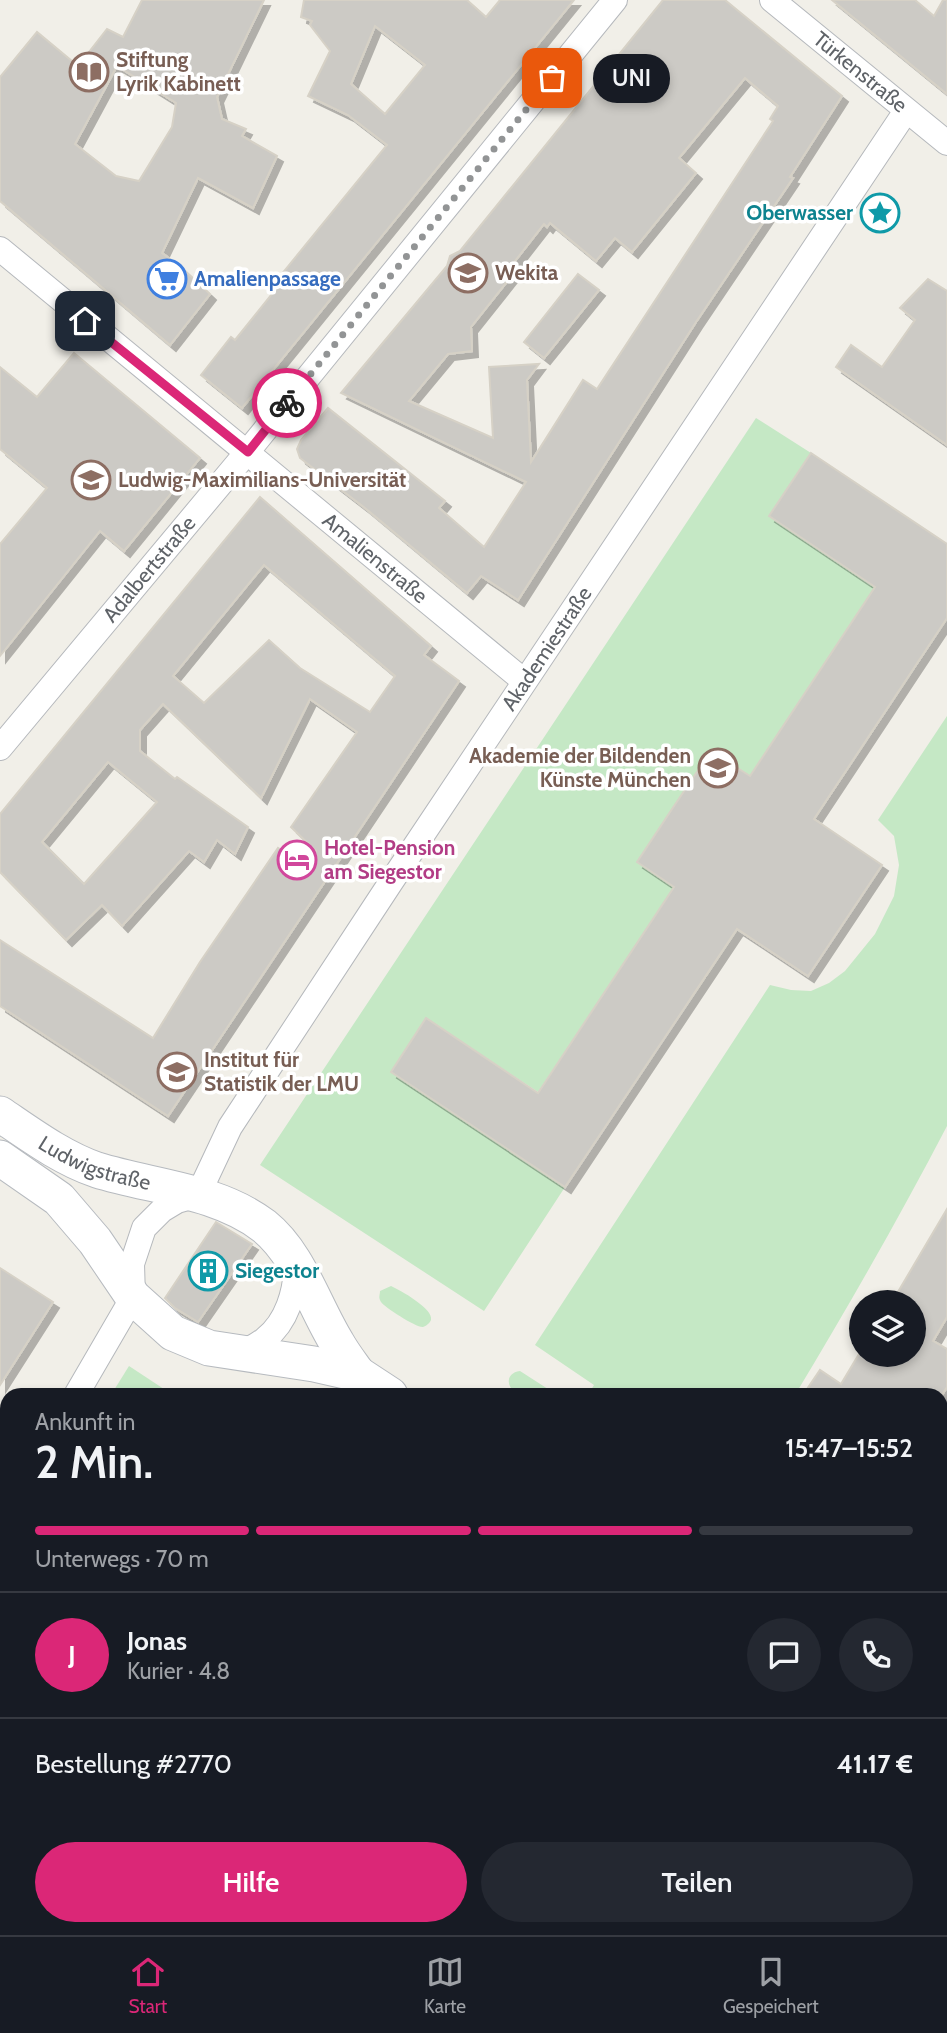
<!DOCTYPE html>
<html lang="de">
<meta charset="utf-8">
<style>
body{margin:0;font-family:Cabin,sans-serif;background:#242831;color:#f1f3f6;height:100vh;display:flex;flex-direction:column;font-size:26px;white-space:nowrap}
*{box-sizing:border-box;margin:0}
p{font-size:23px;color:#9ea1a6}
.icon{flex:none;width:38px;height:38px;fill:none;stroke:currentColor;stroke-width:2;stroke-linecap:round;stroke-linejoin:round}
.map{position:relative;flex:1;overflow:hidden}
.side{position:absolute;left:0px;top:1388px;width:948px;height:548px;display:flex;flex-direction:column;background:#171b24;border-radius:21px 21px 0 0;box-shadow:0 4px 10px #0003}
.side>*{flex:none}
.buttons{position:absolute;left:849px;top:1290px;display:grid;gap:14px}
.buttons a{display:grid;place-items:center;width:77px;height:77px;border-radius:50%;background:#171b24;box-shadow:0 4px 10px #0003;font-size:35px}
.pin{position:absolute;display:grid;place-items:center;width:60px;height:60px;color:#fff;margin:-30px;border-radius:14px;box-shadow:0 4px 10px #0006}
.courier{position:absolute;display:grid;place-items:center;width:70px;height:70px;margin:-35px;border:5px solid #db2777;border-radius:50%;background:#fff;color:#222;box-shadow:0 2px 9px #0007}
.bubble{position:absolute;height:49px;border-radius:24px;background:#171b24;box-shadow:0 4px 10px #0003;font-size:23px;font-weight:600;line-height:49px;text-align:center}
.summary em{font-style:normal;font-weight:600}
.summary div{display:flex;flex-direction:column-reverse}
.summary{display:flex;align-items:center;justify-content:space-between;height:119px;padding:0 35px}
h1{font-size:46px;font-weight:600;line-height:52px}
.bar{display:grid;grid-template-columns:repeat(4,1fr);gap:10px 7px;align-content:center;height:84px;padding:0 35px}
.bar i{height:9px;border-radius:5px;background:#363941}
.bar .on{background:#db2777}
.bar p{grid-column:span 4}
.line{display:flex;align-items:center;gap:18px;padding:0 35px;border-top:2px solid #363941}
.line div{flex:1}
.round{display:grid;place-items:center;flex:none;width:74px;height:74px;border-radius:37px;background:#242831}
.primary-button{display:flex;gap:14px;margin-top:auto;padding:14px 35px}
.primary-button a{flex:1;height:80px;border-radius:42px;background:#db2777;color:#fff;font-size:28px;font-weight:600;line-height:80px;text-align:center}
.primary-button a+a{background:#242831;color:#f1f3f6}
.dock{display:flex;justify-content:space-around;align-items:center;height:98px;border-top:2px solid #363941;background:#171b24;font-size:19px;color:#9ea1a6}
.dock a{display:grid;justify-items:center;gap:4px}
.dock .on{color:#db2777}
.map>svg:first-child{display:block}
.green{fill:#c5e8c5}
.building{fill:#cccac5;stroke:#d6d1c6;stroke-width:2;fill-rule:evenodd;filter:url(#shadow)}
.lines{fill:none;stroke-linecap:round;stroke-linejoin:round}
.street-casing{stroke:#b5b8bc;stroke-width:26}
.secondary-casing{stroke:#b6babf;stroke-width:37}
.street{stroke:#fff;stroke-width:24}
.secondary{stroke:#fff;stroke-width:35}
.done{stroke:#929495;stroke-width:7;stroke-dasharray:0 12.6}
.route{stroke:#db2777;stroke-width:9}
.labels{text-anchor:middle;stroke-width:7;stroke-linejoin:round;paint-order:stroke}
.education-label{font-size:21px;font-weight:bold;fill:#785e54;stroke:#fff;text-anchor:start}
.street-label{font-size:21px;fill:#5f6368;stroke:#fff}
.culture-label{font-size:21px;font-weight:bold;fill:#0d838f;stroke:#fff;text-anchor:end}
.shop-label{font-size:21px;font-weight:bold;fill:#366cbe;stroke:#fff;text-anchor:start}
.hotel-label{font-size:21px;font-weight:bold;fill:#b23c85;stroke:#fff;text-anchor:start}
</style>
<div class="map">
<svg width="947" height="1935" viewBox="0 0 947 1935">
<defs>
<filter id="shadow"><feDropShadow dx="6" dy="6" stdDeviation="0" flood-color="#0004"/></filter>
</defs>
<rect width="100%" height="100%" fill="#f1efe8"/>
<g class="green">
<polygon points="756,418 811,453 770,517 875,587 750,776 711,751 674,806 674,887 538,1092 426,1018 392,1072 565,1187 484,1311 260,1165"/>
<path d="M947 716V1126C899 1218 848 1307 795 1395H588L594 1385 535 1345 770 985 791 990 811 991 829 983 845 971 875 934 894 896 899 865 894 836 878 820Z"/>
<path d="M391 1286C400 1290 434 1309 431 1320 430 1323 426 1326 423 1327 417 1328 384 1307 381 1302 378 1297 380 1295 380 1291Z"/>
<polygon points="129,1366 173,1395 111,1395"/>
<path d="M520 1371 548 1389 551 1395C542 1395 528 1397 520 1394 506 1390 504 1373 520 1371Z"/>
</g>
<g class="building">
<path d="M142 0H264L217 97 222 119 246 129 242 136 277 156 253 208 198 178 162 253 181 267 210 294 170 345 0 201V77L37 32 78 66 107 29 123 37ZM117 66 176 103 172 127 139 181 116 176 75 144Z"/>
<path d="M304 0H467L486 17 500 0H574L242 408 201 375 231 337 235 340 276 289 272 286 387 145 348 115 308 96 330 51 310 25 312 21 301 17ZM375 26 425 65 385 114 351 84Z"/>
<path d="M663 0H725L842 96 790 177 793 178 696 322 518 600 481 576 467 593 365 508 300 458 297 449 301 440 328 408 445 501 439 508 484 547 526 482 341 393 447 266 450 256 460 251ZM745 78 778 106 770 119 773 121 597 389 583 380 531 462 527 380 539 364 489 367 493 438 409 401 448 354 472 351 471 327 513 274 508 270 544 224 547 227 550 223 596 261 615 238 632 252 696 173 679 158Z"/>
<polygon points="832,0 915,0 934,16 943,0 947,0 947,94"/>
<polygon points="578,274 599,290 544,358 524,342"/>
<polygon points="928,279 947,291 947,445 836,367 851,345 882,367 915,320 900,308"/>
<polygon points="74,353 200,458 124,551 100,531 0,656 0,544 47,488 0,449 0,367 37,397"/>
<polygon points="811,453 947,544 947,618 814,819 882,865 808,976 737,929 565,1187 391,1072 426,1018 538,1093 674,887 637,862 674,806 711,751 750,776 875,587 769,516"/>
<path d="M260 497 431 646 424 655 459 681 168 1116 0 1006V940L153 1038 200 962 278 848 304 866 316 851 291 827 357 732 310 699 261 798 163 704 140 730V751L175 779 177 777 248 827 235 854 217 840 204 862 189 851 122 926 102 905 66 940 0 872V814ZM264 565 395 676 370 712 300 668 269 640 204 703 173 676ZM108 762 157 802 84 884 42 842Z"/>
<polygon points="947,1209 947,1317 933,1341 947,1349 947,1387 942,1395 803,1395 820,1370 841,1384 859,1354 914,1354 914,1302 892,1302"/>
<polygon points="216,1222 252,1244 198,1322 175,1308 165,1298"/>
<polygon points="0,1268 53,1302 0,1385"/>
</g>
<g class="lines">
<defs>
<g id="street">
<path id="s1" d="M772 0 947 143"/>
<path id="s2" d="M0 249 524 681"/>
<path id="s3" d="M0 748 248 451 615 0"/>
<path d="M242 1353C249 1349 258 1345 265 1339 287 1322 296 1291 296 1264"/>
<path id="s4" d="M76 1395 133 1297 132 1264 144 1228 162 1210 177 1201 198 1195 230 1127 391 882 906 111"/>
<polyline points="0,1521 7,1509"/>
<polyline points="942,1652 947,1643"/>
<polyline points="942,1861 947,1852"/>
<polyline points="894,1935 898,1928"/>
</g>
<g id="secondary">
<path id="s5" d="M0 1114C31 1135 62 1158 97 1170 152 1187 217 1190 264 1226 299 1254 314 1306 337 1343 343 1354 351 1364 358 1374"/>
<polyline points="0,1158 59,1199 95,1241 133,1297 173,1333 209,1348 314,1364 358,1374 390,1395"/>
<polyline points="942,1758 947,1761"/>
</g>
</defs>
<use href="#street" class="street-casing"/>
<use href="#secondary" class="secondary-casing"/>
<use href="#street" class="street"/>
<use href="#secondary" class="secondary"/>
</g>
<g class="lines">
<polyline class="done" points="287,403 552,78"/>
<polyline class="route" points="85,321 248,452 287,403"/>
</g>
<defs>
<symbol id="library-ring" viewBox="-11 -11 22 22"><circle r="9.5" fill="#fff" stroke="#8d6e63" stroke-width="1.5"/><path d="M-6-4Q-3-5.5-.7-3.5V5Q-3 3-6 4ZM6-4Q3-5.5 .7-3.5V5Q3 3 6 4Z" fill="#8d6e63"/></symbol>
<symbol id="sight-ring" viewBox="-11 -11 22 22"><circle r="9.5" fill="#fff" stroke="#0f9aa8" stroke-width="1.5"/><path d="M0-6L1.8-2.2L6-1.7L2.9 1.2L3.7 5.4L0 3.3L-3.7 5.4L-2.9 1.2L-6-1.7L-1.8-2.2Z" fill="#0f9aa8"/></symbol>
<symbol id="school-ring" viewBox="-11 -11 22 22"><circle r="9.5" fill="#fff" stroke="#8d6e63" stroke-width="1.5"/><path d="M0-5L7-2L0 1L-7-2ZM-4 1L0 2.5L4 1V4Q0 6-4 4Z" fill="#8d6e63"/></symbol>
<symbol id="supermarket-ring" viewBox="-11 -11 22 22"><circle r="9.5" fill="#fff" stroke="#3f7fe0" stroke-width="1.5"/><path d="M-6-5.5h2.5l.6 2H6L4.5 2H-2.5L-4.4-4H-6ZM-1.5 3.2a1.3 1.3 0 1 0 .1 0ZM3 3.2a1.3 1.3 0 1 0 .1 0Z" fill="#3f7fe0"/></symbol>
<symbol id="university-ring" viewBox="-11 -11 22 22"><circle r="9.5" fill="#fff" stroke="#8d6e63" stroke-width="1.5"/><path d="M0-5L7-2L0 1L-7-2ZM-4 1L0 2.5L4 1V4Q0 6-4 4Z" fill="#8d6e63"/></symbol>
<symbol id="hotel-ring" viewBox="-11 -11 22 22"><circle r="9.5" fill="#fff" stroke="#d1479c" stroke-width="1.5"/><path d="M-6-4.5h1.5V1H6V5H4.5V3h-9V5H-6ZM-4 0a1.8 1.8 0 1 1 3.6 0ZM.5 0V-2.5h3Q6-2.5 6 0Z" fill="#d1479c"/></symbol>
<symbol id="building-ring" viewBox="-11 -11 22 22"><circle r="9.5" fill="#fff" stroke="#0f9aa8" stroke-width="1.5"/><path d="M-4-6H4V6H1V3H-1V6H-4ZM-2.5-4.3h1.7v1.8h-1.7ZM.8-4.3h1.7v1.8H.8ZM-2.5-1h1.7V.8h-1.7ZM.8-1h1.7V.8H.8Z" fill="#0f9aa8"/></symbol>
</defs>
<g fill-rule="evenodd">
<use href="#library-ring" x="67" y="50" width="44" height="44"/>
<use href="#sight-ring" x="858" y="191" width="44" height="44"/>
<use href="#school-ring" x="446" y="251" width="44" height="44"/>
<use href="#supermarket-ring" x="145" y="257" width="44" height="44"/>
<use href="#university-ring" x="69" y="458" width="44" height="44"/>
<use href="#university-ring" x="696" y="746" width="44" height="44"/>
<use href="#hotel-ring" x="275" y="838" width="44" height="44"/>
<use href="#university-ring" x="155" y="1050" width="44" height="44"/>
<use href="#building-ring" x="186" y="1249" width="44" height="44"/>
</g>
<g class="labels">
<g class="education-label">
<text x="116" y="67">Stiftung<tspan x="116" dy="24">Lyrik Kabinett</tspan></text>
<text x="495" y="280">Wekita</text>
<text x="118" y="487">Ludwig-Maximilians-Universität</text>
<text x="691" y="763" text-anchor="end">Akademie der Bildenden<tspan x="691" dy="24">Künste München</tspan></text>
<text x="204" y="1067">Institut für<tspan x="204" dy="24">Statistik der LMU</tspan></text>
</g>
<g class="street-label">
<text dy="7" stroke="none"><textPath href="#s1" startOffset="114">Türkenstraße</textPath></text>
<text dy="7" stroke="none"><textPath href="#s2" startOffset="486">Amalienstraße</textPath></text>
<text dy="7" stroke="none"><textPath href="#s3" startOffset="233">Adalbertstraße</textPath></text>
<text dy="7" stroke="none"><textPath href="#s4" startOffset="898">Akademiestraße</textPath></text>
<text dy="7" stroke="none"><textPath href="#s5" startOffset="108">Ludwigstraße</textPath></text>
</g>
<g class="culture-label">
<text x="853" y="220">Oberwasser</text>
<text x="235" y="1278" text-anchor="start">Siegestor</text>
</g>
<g class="shop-label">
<text x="194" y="286">Amalienpassage</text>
</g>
<g class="hotel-label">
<text x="324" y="855">Hotel-Pension<tspan x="324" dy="24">am Siegestor</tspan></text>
</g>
</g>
</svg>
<div class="buttons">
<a><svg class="icon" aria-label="layers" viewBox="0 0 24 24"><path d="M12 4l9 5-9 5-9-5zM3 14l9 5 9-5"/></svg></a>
</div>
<div class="pin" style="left:552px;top:78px;background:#ea580c"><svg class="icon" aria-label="bag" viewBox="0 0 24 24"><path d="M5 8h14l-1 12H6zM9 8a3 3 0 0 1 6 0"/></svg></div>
<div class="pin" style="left:85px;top:321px;background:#1f2937"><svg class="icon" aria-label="home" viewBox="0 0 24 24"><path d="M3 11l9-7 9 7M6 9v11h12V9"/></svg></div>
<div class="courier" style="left:287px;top:403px"><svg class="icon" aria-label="bike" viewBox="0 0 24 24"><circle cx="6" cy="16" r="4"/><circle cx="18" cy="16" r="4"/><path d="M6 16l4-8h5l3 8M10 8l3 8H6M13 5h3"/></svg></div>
<div class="bubble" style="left:593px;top:54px;width:77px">UNI</div>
<section class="side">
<div class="summary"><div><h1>2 Min.</h1><p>Ankunft in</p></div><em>15:47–15:52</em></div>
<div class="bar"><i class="on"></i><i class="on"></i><i class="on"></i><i></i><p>Unterwegs · 70 m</p></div>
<div class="line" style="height:126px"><b class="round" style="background:#db2777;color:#fff">J</b><div><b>Jonas</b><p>Kurier · 4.8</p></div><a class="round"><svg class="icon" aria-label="chat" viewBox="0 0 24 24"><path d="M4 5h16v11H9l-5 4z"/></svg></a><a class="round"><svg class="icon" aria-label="phone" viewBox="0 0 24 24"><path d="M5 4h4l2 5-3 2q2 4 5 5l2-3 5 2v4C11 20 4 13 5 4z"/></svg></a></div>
<div class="line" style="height:91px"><div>Bestellung #2770</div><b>41.17 €</b></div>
<div class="primary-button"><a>Hilfe</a><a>Teilen</a></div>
</section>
</div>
<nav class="dock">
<a class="on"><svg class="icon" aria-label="home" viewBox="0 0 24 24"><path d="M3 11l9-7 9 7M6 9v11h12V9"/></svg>Start</a>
<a><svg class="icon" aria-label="map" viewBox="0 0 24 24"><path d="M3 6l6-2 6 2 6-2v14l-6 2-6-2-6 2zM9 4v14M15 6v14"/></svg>Karte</a>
<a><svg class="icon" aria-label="saved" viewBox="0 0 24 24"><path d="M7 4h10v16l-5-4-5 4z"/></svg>Gespeichert</a>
</nav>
